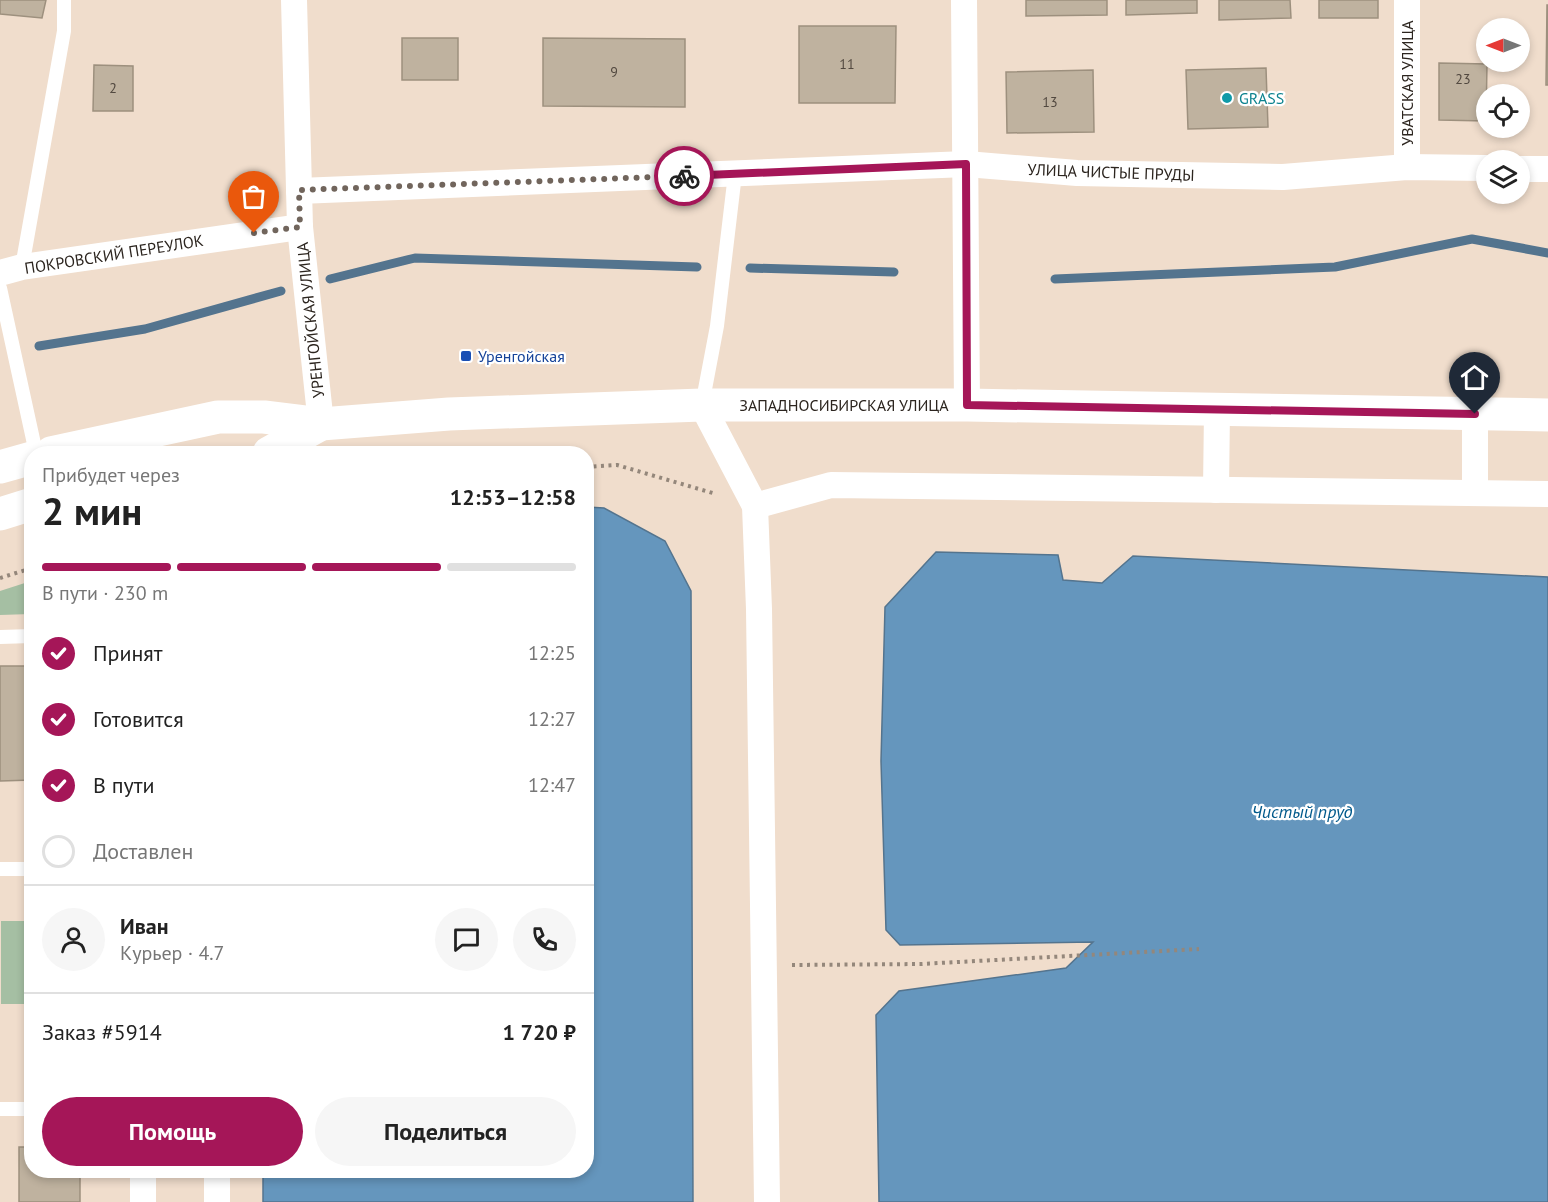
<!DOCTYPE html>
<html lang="ru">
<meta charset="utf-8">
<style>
body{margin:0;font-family:"PT Sans",sans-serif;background:#f6f6f6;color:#222;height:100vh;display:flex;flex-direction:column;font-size:22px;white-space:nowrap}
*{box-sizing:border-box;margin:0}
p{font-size:20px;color:#767676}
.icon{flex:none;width:33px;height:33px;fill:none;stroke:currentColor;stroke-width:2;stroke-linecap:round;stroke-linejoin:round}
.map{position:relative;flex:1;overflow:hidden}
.details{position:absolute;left:24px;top:446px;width:570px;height:732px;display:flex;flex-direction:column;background:#fff;border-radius:24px;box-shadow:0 3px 9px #0003}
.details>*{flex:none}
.needle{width:39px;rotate:270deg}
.buttons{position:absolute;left:1476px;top:18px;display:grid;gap:12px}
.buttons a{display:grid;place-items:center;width:54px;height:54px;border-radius:50%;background:#fff;box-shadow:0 3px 9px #0003;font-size:30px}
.pin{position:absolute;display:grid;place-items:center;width:51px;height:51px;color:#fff;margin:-62px -26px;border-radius:50% 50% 50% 0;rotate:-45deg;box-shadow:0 0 6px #0007}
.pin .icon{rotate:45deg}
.courier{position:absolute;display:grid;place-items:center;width:60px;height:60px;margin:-30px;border:4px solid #a51658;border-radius:50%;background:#fff;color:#222;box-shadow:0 2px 8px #0007}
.headline em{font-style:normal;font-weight:700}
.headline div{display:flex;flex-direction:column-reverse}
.headline{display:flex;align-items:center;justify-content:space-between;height:102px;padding:0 18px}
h1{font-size:39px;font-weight:700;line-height:45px}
.bar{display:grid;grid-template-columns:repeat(4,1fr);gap:9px 6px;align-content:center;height:72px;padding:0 18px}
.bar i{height:8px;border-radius:4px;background:#e0e0e0}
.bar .on{background:#a51658}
.bar p{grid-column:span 4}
.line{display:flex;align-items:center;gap:15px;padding:0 18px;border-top:2px solid #e0e0e0}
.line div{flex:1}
.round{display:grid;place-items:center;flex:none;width:63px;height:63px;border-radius:32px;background:#f6f6f6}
ol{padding:0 18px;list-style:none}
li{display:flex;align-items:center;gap:18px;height:66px}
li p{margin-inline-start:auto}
li .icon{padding:6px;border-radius:50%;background:#a51658;color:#fff;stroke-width:4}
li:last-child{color:#767676}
li i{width:33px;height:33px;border:3px solid #e0e0e0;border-radius:50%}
.cta{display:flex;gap:12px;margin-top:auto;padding:12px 18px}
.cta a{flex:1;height:69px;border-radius:36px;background:#a51658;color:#fff;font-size:24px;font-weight:700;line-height:69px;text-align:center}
.cta a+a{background:#f6f6f6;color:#222}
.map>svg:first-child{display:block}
.green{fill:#a5bfa3}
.water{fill:#6596bd;stroke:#54748e;stroke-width:1.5}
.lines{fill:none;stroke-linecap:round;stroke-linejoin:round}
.stream{stroke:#54748e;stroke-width:9}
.building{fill:#bfb29f;stroke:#9d907e;stroke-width:1.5}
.path{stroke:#94877b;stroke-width:4;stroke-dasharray:3 4.5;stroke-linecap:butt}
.service{stroke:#fff;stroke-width:14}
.minor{stroke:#fff;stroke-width:26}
.secondary{stroke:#fff;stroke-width:33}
.done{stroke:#71655c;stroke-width:6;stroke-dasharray:0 10.8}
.route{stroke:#a51658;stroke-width:8}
.culture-dot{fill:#0f9aa8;stroke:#fff;stroke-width:2}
.transit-dot{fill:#1a4fb4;stroke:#fff;stroke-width:2}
.labels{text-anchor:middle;stroke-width:4.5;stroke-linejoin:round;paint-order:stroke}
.number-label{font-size:14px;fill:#51483f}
.street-label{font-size:16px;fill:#2c251f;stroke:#fff}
.culture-label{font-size:16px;fill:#0d838f;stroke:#fff;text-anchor:start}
.transit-label{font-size:16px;fill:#164399;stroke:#fff;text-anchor:start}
.water-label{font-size:18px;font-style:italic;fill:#00598b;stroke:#fff}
</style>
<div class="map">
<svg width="1548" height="1202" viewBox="0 0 1548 1202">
<rect width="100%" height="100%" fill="#f0ddcc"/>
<g class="green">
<polygon points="31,581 31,614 0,615 0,591"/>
<rect x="1" y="921" width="30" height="83"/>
</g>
<g class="water">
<polygon points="587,507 604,508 665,541 691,591 693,1202 263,1202 263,1170 586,1170"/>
<polygon points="936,552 1058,555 1063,580 1102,583 1133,556 1548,577 1548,1202 879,1202 876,1015 899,991 1066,968 1093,942 900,945 886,930 881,761 885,607"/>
</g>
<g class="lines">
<g class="stream">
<polyline points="750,268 894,272"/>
<polyline points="330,279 415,258 697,267"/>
<polyline points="1055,279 1335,267 1472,239 1548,253"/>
<polyline points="39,346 145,329 281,291"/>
</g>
</g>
<g class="building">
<polygon points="0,0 46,0 42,18 0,14"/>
<polygon points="1026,0 1107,0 1107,15 1026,16"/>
<polygon points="1126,0 1197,0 1197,13 1126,15"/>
<polygon points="1219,0 1290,0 1291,18 1219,20"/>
<rect x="1319" y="0" width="59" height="18"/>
<polygon points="1547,5 1548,5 1548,85 1546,85"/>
<polygon points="799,26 896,26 895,103 799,103"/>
<rect x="402" y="38" width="56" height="42"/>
<polygon points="543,38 685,39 685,107 543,106"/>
<polygon points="1439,63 1487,64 1486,121 1439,120"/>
<polygon points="94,65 133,66 133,111 93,111"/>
<polygon points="1266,68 1268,127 1188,129 1186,70"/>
<polygon points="1093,70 1094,132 1007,133 1006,72"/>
<polygon points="0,666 32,666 32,780 0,781"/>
<polygon points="19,1147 32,1147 32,1170 80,1170 80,1202 19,1202"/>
</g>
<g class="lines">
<g class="path">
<polyline points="586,467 617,465 716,494"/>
<polyline points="0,578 32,568"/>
<polyline points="792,965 921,964 1199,949"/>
</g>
<g class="service">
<polyline points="22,267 64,31 64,0"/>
<polyline points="0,288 36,453"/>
<polyline points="702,405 717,326 735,174"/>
<polyline points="0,637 32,636"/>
<polyline points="0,869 32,869"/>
<polyline points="0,1109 32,1109"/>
</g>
<g class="minor">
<polyline points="294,0 300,227 321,424"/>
<polyline points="964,0 967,405"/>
<polyline points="1407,0 1407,167"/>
<polyline points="1520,169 1548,169"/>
<polyline points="299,191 966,164 1077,173 1283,177 1407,167 1486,168"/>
<polyline points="0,273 22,267 300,227"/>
<polyline points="702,405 755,506 759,609 767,1202"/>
<polyline points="1216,490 1217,410"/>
<polyline points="1475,493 1475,414"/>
<polyline points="755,506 831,485 1548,494"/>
<polyline points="143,1170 143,1202"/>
<polyline points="217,1202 217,1170"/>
</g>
<g class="secondary">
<polyline points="51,453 218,417 264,417 321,424 449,414 702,405 967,405 1548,415"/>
<polyline points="269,453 321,424"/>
<polyline points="0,467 32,458"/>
<polyline points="0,514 32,504"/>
</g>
</g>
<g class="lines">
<polyline class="done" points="254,233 300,227 299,190 684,176"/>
<polyline class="route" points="684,176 966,164 967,405 1475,414"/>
</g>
<circle class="culture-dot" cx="1227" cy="98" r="6"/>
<rect class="transit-dot" x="460" y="350" width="12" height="12" rx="3"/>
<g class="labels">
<g class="number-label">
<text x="847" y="69">11</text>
<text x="614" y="77">9</text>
<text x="1463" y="84">23</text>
<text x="113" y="93">2</text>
<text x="1050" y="107">13</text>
</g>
<g class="street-label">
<text transform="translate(1407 83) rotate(-90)" y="6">УВАТСКАЯ УЛИЦА</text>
<text transform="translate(1111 172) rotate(2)" y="6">УЛИЦА ЧИСТЫЕ ПРУДЫ</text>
<text transform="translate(114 254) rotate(-9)" y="6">ПОКРОВСКИЙ ПЕРЕУЛОК</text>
<text transform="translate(310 320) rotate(-96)" y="6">УРЕНГОЙСКАЯ УЛИЦА</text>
<text x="844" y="411">ЗАПАДНОСИБИРСКАЯ УЛИЦА</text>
</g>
<g class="culture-label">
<text x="1239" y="104">GRASS</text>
</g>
<g class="transit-label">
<text x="478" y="362">Уренгойская</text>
</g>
<g class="water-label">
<text x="1302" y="818">Чистый пруд</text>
</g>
</g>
</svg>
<div class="buttons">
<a><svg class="needle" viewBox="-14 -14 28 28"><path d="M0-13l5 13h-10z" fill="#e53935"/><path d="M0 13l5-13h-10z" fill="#767676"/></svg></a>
<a><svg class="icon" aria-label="locate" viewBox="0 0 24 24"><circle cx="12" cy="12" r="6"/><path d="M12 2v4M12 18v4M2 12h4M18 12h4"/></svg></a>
<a><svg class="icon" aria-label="layers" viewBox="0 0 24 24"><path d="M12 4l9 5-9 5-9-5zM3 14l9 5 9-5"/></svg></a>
</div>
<div class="pin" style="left:254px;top:233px;background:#ea580c"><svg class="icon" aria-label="bag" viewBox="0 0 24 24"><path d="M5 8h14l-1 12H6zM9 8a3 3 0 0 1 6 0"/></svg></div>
<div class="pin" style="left:1475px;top:414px;background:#1f2937"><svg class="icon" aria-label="home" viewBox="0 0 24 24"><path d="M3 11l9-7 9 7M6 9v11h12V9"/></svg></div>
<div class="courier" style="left:684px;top:176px"><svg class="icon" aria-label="bike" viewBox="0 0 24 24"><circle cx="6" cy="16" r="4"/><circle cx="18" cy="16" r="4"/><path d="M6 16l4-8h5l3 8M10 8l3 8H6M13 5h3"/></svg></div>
<section class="details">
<div class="headline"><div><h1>2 мин</h1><p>Прибудет через</p></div><em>12:53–12:58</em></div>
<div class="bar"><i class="on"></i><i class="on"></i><i class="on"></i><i></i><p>В пути · 230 m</p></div>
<ol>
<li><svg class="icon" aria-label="check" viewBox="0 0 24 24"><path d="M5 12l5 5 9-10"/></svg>Принят<p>12:25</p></li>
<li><svg class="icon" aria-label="check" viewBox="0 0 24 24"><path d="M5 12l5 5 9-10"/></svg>Готовится<p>12:27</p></li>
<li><svg class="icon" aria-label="check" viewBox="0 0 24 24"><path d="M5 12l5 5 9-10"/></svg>В пути<p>12:47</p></li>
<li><i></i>Доставлен</li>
</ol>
<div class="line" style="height:108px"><a class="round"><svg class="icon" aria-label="person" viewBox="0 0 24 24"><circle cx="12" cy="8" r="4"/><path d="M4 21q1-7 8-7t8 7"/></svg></a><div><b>Иван</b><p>Курьер · 4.7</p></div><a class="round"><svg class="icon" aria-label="chat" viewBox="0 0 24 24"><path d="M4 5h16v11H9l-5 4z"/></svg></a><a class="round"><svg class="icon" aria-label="phone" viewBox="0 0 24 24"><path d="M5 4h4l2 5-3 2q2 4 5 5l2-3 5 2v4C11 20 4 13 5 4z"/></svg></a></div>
<div class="line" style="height:78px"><div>Заказ #5914</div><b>1 720 ₽</b></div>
<div class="cta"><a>Помощь</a><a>Поделиться</a></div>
</section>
</div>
